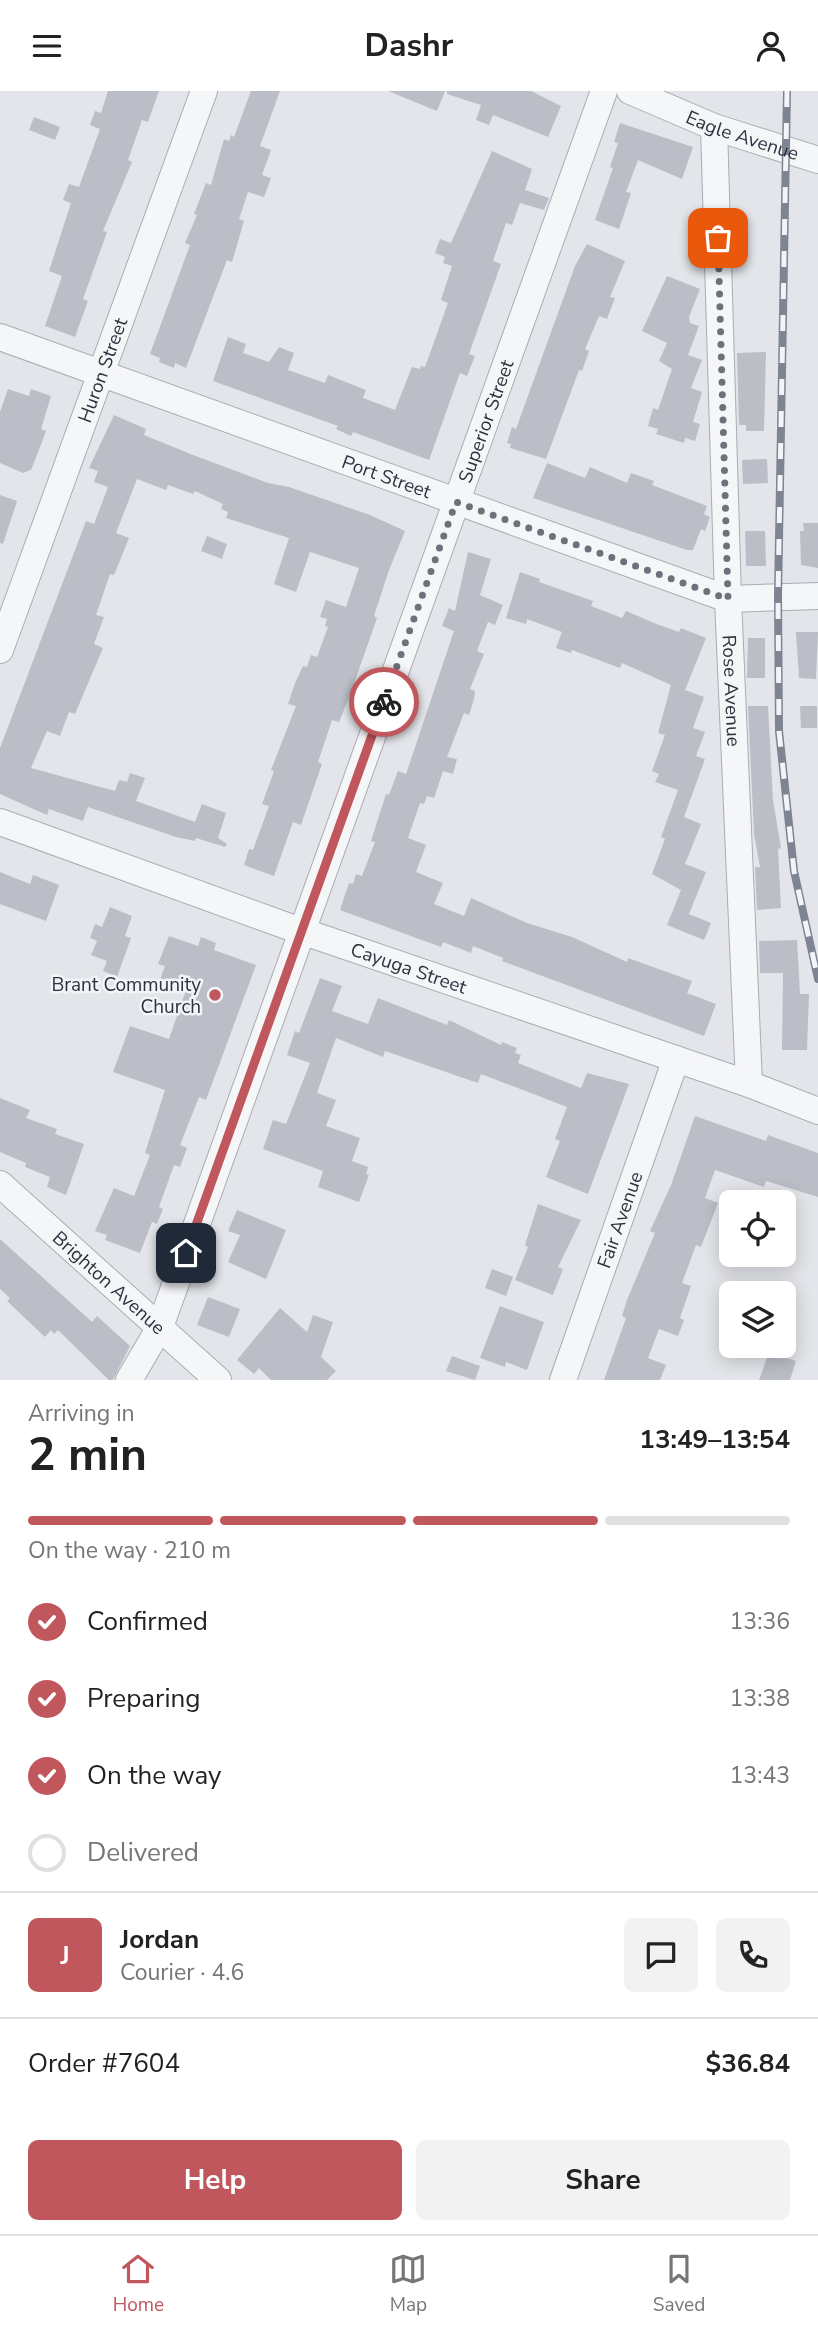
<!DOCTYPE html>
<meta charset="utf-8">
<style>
body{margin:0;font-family:"Nunito Sans",sans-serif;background:#f2f2f2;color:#222;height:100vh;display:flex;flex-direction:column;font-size:26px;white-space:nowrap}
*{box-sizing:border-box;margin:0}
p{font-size:23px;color:#767676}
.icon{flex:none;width:38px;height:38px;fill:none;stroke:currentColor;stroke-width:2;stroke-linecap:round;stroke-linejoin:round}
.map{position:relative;height:1289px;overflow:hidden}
.side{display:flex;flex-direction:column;background:#fff;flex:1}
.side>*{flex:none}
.fabs{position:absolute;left:719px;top:1099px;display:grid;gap:14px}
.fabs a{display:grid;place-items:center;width:77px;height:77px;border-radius:10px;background:#fff;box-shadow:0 4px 18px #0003;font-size:35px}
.pin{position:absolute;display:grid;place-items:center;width:60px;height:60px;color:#fff;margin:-30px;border-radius:14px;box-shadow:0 4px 10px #0006}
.courier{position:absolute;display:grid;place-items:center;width:70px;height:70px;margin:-35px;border:5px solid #c0575d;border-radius:50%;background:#fff;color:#222;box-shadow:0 2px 9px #0007}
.summary em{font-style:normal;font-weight:700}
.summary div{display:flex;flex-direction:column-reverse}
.summary{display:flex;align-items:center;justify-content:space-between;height:119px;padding:0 28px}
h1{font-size:46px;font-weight:700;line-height:52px}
.bar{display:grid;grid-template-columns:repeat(4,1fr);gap:10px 7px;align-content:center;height:84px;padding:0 28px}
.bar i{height:9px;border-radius:5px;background:#e0e0e0}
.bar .current{background:#c0575d}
.bar p{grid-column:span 4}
.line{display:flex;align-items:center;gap:18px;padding:0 28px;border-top:2px solid #e0e0e0}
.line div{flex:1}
.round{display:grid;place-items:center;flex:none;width:74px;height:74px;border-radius:10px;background:#f2f2f2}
ol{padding:0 28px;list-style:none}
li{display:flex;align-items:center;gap:21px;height:77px}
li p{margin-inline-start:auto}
li .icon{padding:7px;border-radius:50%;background:#c0575d;color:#fff;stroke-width:4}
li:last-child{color:#767676}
li i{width:38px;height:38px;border:4px solid #e0e0e0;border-radius:50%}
.cta{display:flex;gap:14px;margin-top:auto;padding:14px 28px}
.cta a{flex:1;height:80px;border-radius:10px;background:#c0575d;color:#fff;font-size:28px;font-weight:700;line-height:80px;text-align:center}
.cta a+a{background:#f2f2f2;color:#222}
header{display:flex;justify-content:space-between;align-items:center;height:91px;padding:0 28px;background:#fff;font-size:32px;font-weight:700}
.dock{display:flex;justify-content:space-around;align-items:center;height:98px;border-top:2px solid #e0e0e0;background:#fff;font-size:19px;color:#767676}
.dock a{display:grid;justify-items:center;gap:4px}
.dock .current{color:#c0575d}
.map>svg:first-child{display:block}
.building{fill:#bbbec6}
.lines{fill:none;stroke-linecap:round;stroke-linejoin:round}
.minor-casing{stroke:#a9acb4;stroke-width:28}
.minor{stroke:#f5f6f8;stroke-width:26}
.rail-casing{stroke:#7e8492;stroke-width:8}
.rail{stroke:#f3f4f7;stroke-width:5;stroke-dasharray:16;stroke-linecap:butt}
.done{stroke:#6d717c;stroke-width:7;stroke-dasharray:0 12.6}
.route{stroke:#c0575d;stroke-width:9}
.poi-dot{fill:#c0575d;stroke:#f3f4f7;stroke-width:2.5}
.labels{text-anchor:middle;stroke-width:5;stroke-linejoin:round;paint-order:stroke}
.street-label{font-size:19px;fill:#2d3240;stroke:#f3f4f7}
.poi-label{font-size:19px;fill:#2d3240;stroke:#f3f4f7;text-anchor:end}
</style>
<header><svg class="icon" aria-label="menu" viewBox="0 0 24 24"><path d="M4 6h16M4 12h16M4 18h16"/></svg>Dashr<svg class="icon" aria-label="person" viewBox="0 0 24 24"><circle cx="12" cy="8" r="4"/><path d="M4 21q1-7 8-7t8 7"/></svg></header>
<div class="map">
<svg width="818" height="1289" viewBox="0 0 818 1289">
<rect width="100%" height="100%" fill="#e3e5ea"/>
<g class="building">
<polygon points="108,0 159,0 148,31 142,29 128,69 132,71 103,140 107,141 83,208 88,210 75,246 45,235 62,185 49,180 71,112 63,109 69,93 79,96 100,38 90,34 95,20 101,22"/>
<polygon points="251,0 280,0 260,55 271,59 262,84 271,87 264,106 248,101 239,128 244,130 232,171 227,169 186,277 175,272 174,277 159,271 160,267 150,263 190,154 185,152 197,124 194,123 206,92 211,94 224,48 229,50 231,44 234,46"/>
<polygon points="388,0 445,0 437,20"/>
<polygon points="447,0 531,0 561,15 548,46 493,24 489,34 476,29 481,14 447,3"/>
<polygon points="34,26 60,36 55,49 29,39"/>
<polygon points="620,32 693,56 682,88 638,69 626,101 631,102 619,138 595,129 613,77 610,76 618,52 614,51"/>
<polygon points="492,60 532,78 525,99 549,107 544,119 520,112 512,134 506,132 493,170 501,173 469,263 475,265 467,285 460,282 429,369 353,341 351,345 336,338 338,335 213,290 228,246 246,253 243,262 269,271 279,256 294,262 288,279 325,292 328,284 366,299 363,307 395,319 412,276 420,278 421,275 425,276 448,212 441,209 452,175 443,172 445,166 435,162 440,148 451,152"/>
<polygon points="587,153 625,170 610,206 615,207 607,228 599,225 585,258 589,260 582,280 579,279 546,368 510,357 511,353 507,352 512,336 516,338 575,175"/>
<polygon points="667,185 700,198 689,226 690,232 699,235 688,264 702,269 691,297 702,301 693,331 700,333 695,350 685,347 684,352 656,343 658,338 648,335 653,317 658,319 672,278 659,270 667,252 642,240"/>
<polygon points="766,261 764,340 746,340 746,334 739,334 737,262"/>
<polygon points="8,298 29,305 31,298 51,305 41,338 46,340 35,369 31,379 23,382 0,372 0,321"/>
<polygon points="114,324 146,338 144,344 193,364 268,392 289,396 370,424 405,440 389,479 374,525 377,527 350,604 339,631 332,629 318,671 322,673 301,734 293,731 274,785 244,774 249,758 253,759 269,715 262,713 274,680 271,679 296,615 288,613 295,592 303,575 307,576 311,564 317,566 328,536 325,535 327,528 320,526 326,509 346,516 359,477 310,461 296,501 274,493 289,447 226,427 228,421 221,418 223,413 195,400 193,403 168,394 166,399 137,388 116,442 129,447 114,484 110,483 96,524 104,526 94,553 103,557 75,623 69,621 60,645 47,640 31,677 115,700 119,689 127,691 130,682 145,687 136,710 195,731 202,713 226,722 218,747 227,753 225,756 196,747 195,750 176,746 88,716 83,730 49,718 47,724 0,703 0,657 86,430 94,433 108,396 94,391 98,380 89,377"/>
<polygon points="767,368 768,392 743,393 742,369"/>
<polygon points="547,372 585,387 590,376 627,392 631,382 654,390 652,394 707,415 704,423 710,426 705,440 701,438 693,459 687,459 533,407"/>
<polygon points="0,404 17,410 3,453 0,452"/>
<polygon points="803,432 818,432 818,477 801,474 800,440 804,440"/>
<polygon points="745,440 765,440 766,475 746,475"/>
<polygon points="207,445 227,453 222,468 201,460"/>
<polygon points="468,461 491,468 480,504 503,514 495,534 488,531 477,560 484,563 470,598 475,600 474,608 469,624 464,622 447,666 457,668 453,683 443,680 434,707 427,705 424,713 420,712 408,747 426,754 416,781 443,792 434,813 464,825 471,807 527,832 572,846 627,871 628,867 692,890 687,902 716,913 704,945 502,870 503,867 473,855 471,862 443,851 441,856 340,819 349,792 353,793 356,783 362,785 375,751 371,750 386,703 389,704 398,680 406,683 454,540 442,535 449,517 455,520"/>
<polygon points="520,481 540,488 539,491 593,510 591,515 622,527 626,520 659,534 679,541 681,537 706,547 685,599 704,606 693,637 705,641 696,665 705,668 684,726 701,733 685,773 706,781 689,823 711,832 704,849 667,834 681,799 652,783 665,748 661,746 678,699 655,691 659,683 652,680 665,644 658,642 671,594 622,572 620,577 572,559 571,562 556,557 562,541 527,528 526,533 506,527"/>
<polygon points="796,541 818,541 816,588 799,587"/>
<polygon points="748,547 765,547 765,587 747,587"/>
<polygon points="748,615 768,615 773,709 781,757 778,758 781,817 757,819 755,776 760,776 754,743"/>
<polygon points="800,615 817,615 817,637 801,637"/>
<polygon points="0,781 30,793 33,784 59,794 46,830 0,813"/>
<polygon points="110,816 132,825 125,845 131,847 117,886 103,880 107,870 91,864 97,850 90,847 95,833 102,836"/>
<polygon points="169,845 198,855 201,846 216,852 214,859 256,874 206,1009 199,1006 180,1054 187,1057 180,1076 174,1074 159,1116 163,1118 157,1133 152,1131 140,1162 105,1149 107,1144 95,1140 114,1097 134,1105 150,1064 145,1062 165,999 113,981 130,935 169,948 186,899 160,889 165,875 158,873"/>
<polygon points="797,849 800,903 809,903 807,959 782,959 783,882 760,882 759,850"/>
<polygon points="320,887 342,895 332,920 368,933 378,907 447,934 449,929 501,954 502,951 517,957 515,962 521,964 518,972 581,997 587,982 629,993 588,1103 546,1086 560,1050 555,1048 567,1016 481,983 478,992 385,960 383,966 336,947 317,1002 336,1009 326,1035 360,1047 352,1070 368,1076 366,1083 369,1084 359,1111 318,1096 323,1080 263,1058 273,1029 286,1033 310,972 287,964 295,940 299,942"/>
<polygon points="0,1007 30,1019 26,1027 57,1038 55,1043 84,1053 66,1104 47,1096 50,1086 25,1076 26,1072 0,1061"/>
<polygon points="695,1025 766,1050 768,1044 818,1062 818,1106 766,1090 764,1096 715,1079 705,1107 718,1112 701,1156 696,1154 682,1192 691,1195 680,1227 684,1229 678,1245 659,1238 648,1267 666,1274 660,1289 604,1289 626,1227 622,1225 627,1209 655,1142 650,1140 671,1094"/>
<polygon points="538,1113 581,1129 558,1176 563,1178 553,1204 515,1189 528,1156 525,1154"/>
<polygon points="237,1119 286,1139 266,1188 228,1171 240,1144 228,1140"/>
<polygon points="0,1148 92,1231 97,1225 130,1255 113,1289 109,1289 58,1239 54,1243 51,1239 45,1246 7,1210 10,1207 0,1198"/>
<polygon points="492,1178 513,1186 506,1205 485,1197"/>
<polygon points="208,1206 240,1218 229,1246 197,1234"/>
<polygon points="500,1215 544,1231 527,1279 506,1271 505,1276 480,1267"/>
<polygon points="280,1217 307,1241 313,1224 333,1231 321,1266 336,1280 327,1289 271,1289 259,1277 254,1283 237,1269"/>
<polygon points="769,1261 796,1270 790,1289 759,1289"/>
<polygon points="452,1265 480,1275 475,1289 446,1280"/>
</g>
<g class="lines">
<defs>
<g id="minor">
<path id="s1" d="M630 0 714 36 818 69"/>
<path id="s2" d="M714 36 728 508 749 993"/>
<path id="s3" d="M0 246 728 508 818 505"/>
<path id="s4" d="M0 559 204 0"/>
<path id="s5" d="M0 731 284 834 749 993 818 1020"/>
<path id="s6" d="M0 1093 218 1289"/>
<path id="s7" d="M129 1289 160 1236 604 0"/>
<path id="s8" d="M563 1289 676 968"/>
</g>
</defs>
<use href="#minor" class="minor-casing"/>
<use href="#minor" class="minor"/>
<defs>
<polyline id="rail" points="787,0 778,505 779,640 794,780 818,888"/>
</defs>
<use href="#rail" class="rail-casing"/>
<use href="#rail" class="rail"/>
</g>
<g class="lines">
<polyline class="done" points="384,611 456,411 728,508 718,147"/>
<polyline class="route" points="186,1162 384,611"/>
</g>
<circle class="poi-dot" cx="215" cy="904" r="7"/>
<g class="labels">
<g class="street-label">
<text dy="7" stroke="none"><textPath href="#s1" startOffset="121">Eagle Avenue</textPath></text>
<text dy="7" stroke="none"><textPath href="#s4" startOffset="298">Huron Street</textPath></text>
<text dy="7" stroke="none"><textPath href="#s7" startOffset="1024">Superior Street</textPath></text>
<text dy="7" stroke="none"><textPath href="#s3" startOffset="411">Port Street</textPath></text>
<text dy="7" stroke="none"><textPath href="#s2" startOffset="564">Rose Avenue</textPath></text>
<text dy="7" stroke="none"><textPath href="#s5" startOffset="434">Cayuga Street</textPath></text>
<text dy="7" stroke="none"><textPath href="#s8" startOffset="170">Fair Avenue</textPath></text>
<text dy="7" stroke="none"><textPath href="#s6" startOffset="147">Brighton Avenue</textPath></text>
</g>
<g class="poi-label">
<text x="201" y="900">Brant Community<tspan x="201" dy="22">Church</tspan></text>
</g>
</g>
</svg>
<div class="fabs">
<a><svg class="icon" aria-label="locate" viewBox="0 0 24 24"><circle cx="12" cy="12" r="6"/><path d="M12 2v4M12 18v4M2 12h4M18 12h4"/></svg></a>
<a><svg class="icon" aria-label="layers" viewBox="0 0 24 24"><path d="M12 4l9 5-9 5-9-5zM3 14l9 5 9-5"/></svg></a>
</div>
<div class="pin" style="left:718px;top:147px;background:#ea580c"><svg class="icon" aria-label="bag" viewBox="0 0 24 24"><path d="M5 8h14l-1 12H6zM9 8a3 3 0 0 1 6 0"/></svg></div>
<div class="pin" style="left:186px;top:1162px;background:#1f2937"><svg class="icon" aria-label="home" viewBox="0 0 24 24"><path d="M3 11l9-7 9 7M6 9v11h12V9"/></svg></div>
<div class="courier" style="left:384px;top:611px"><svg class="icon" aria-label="bike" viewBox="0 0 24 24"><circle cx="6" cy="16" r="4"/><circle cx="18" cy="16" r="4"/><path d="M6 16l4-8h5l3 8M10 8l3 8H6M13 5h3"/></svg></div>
</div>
<section class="side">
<div class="summary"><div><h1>2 min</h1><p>Arriving in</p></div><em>13:49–13:54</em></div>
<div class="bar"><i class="current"></i><i class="current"></i><i class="current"></i><i></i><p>On the way · 210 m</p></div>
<ol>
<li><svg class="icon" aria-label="check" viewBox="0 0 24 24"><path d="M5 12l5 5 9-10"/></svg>Confirmed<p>13:36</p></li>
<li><svg class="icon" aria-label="check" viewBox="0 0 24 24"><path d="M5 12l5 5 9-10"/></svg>Preparing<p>13:38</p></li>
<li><svg class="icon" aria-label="check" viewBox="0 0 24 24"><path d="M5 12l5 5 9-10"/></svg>On the way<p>13:43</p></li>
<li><i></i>Delivered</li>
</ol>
<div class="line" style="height:126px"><b class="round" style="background:#c0575d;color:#fff">J</b><div><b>Jordan</b><p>Courier · 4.6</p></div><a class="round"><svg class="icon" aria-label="chat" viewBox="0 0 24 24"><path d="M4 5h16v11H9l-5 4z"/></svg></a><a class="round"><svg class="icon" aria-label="phone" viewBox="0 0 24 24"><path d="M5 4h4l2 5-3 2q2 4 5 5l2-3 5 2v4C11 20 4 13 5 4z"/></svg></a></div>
<div class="line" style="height:91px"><div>Order #7604</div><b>$36.84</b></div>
<div class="cta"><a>Help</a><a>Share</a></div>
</section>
<nav class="dock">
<a class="current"><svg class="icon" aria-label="home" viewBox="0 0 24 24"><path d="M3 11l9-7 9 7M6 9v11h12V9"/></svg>Home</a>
<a><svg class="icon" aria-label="map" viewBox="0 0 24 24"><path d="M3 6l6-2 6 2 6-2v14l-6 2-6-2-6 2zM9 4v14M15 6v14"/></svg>Map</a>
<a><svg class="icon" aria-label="saved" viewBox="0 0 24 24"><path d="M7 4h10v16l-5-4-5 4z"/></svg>Saved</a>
</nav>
